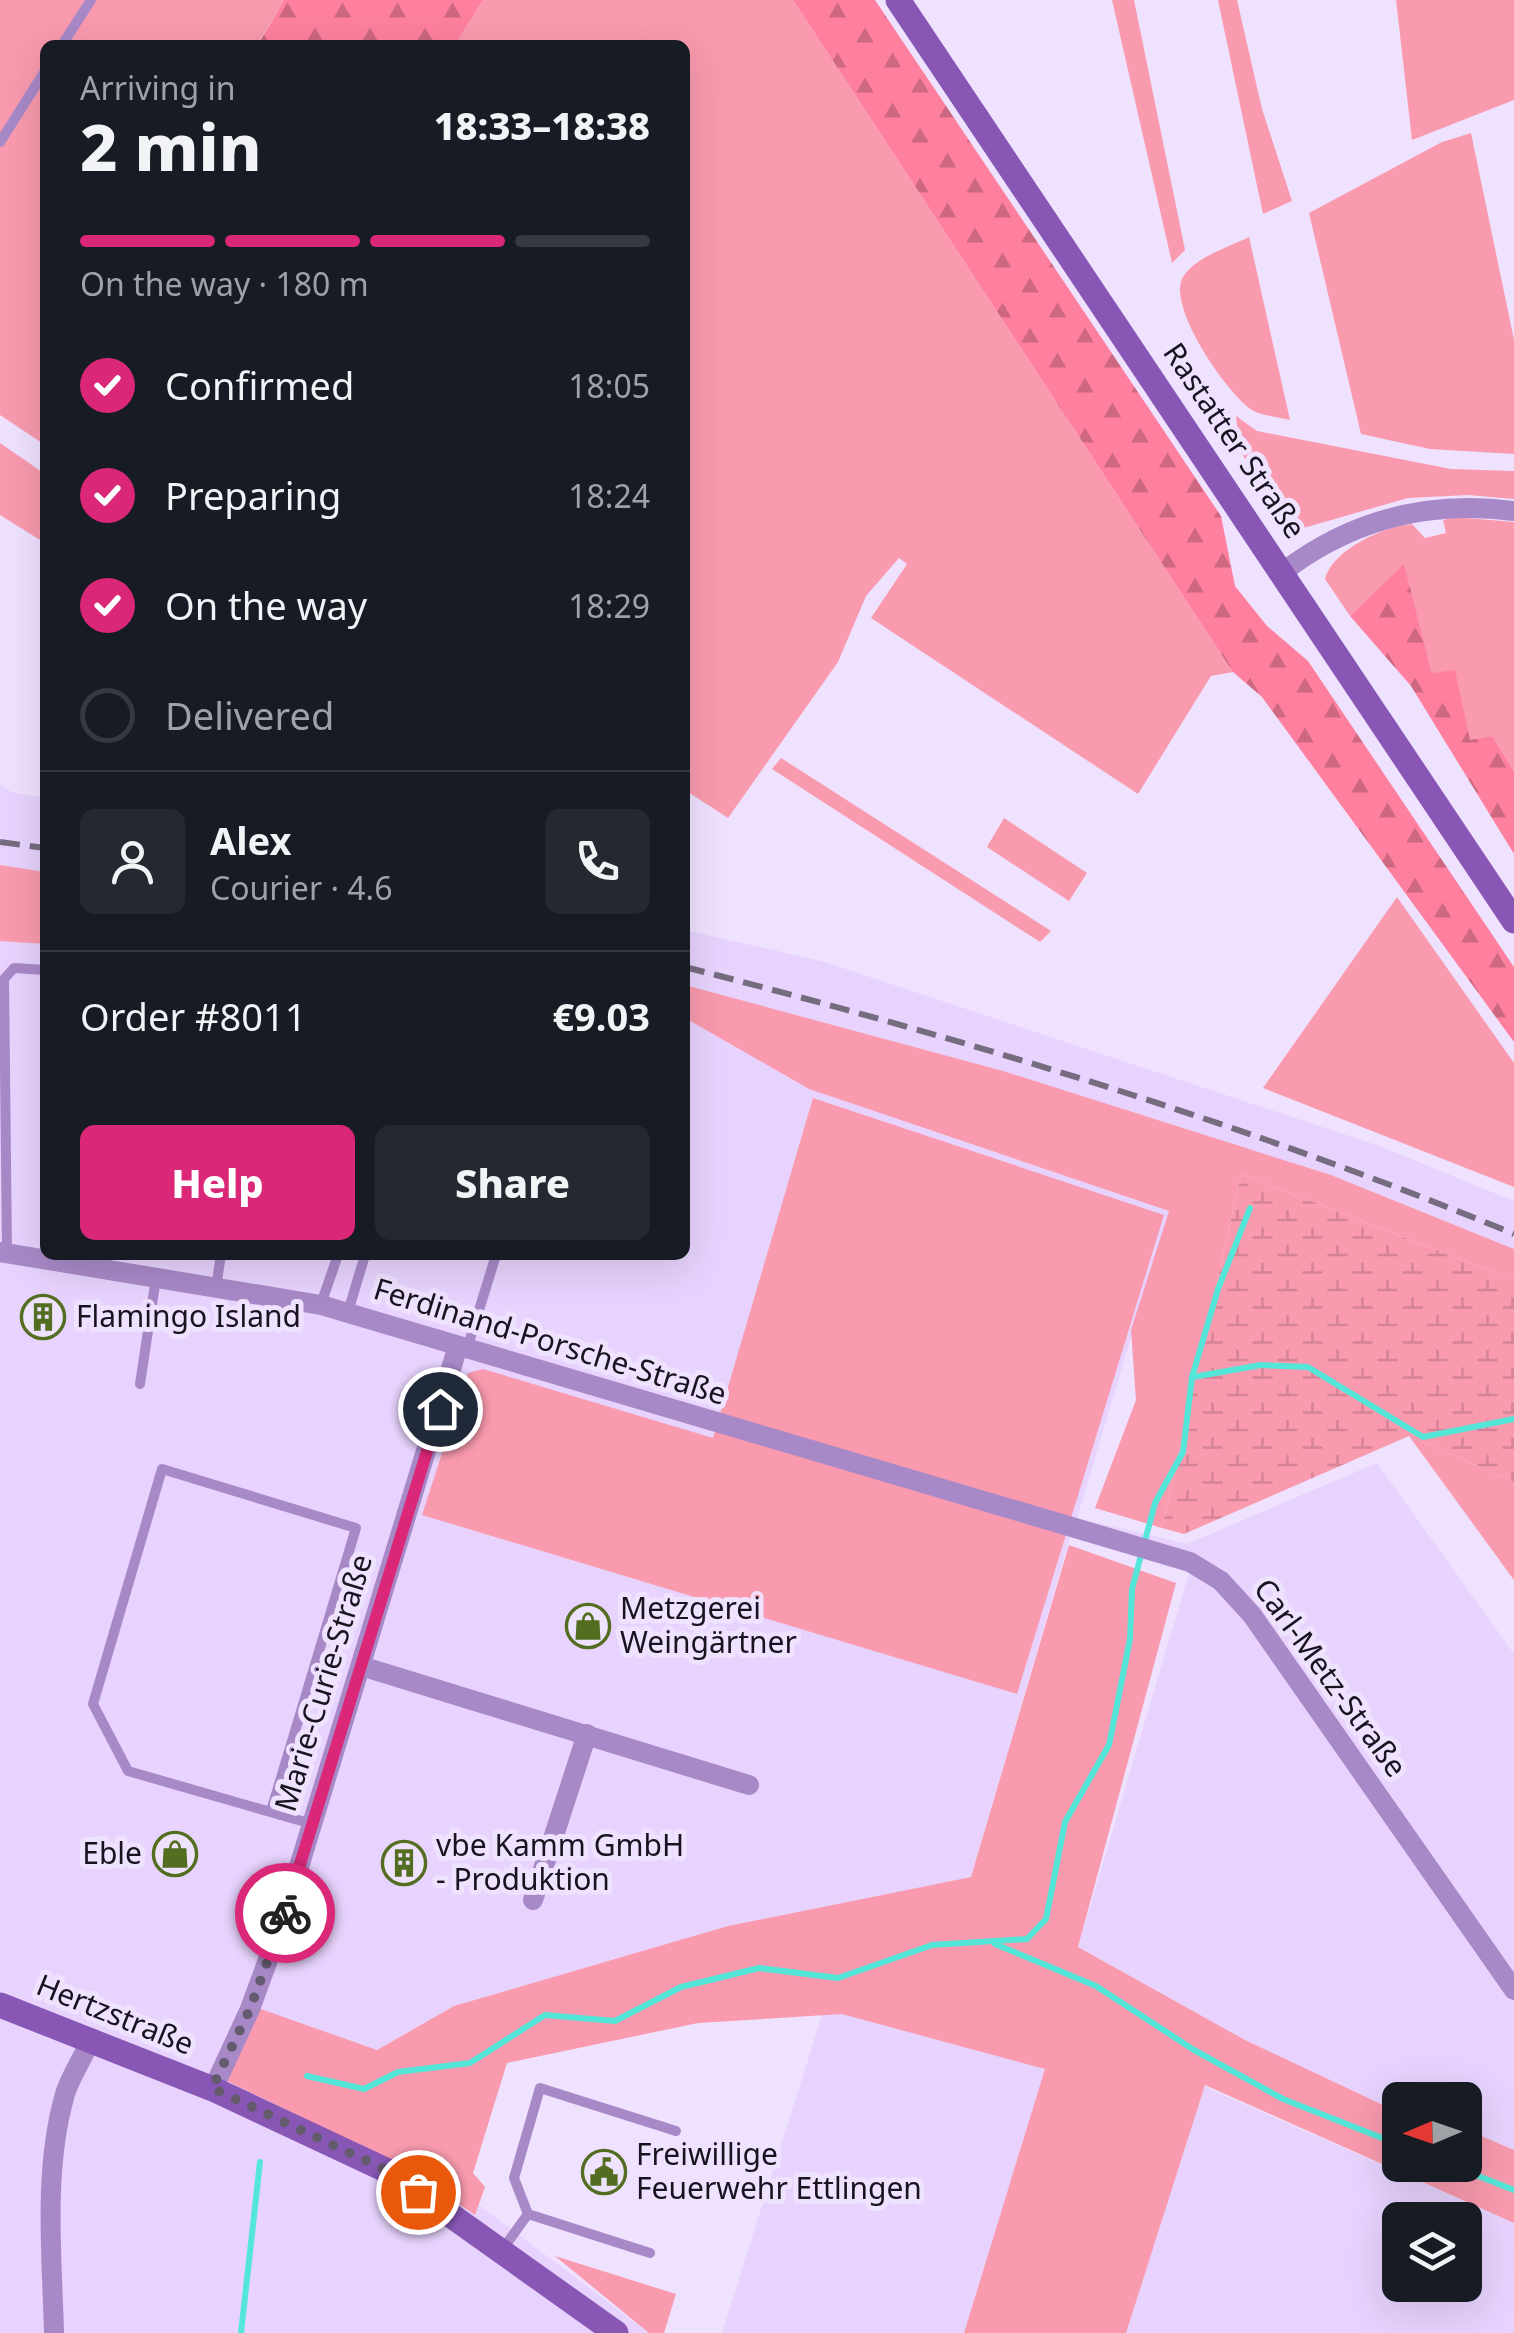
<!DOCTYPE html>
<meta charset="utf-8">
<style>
body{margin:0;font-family:"Noto Sans",sans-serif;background:#242831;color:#f1f3f6;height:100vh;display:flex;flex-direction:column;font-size:38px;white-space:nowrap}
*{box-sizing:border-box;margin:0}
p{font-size:32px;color:#9ea1a6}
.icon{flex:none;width:55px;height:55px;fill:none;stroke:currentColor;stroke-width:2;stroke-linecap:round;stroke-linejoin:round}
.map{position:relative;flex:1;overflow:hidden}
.panel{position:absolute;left:40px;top:40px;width:650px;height:1220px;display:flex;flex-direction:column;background:#171b24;border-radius:15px;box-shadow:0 10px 40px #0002}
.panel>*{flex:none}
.needle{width:65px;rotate:268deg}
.controls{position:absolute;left:1382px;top:2082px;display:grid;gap:20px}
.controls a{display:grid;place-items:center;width:100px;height:100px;border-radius:15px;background:#171b24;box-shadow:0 10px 40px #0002;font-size:50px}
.pin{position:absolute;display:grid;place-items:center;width:85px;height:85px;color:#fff;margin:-42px;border:5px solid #fff;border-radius:50%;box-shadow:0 2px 10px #0007}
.courier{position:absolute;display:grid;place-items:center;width:100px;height:100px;margin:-50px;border:8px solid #db2777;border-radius:50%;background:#fff;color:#222;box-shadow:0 2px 12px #0007}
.overview em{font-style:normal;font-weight:800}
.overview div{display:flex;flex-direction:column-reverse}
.overview{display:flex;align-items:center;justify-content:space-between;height:170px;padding:0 40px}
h1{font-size:65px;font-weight:800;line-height:75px}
.bar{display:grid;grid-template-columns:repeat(4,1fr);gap:15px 10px;align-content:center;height:120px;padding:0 40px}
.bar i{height:12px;border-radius:8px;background:#363941}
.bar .active{background:#db2777}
.bar p{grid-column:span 4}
.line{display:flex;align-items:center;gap:25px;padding:0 40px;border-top:2px solid #363941}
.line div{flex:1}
.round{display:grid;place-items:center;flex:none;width:105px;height:105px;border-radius:15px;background:#242831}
ol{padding:0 40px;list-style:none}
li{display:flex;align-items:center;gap:30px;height:110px}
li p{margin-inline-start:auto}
li .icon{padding:10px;border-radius:50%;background:#db2777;color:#fff;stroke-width:4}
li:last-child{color:#9ea1a6}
li i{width:55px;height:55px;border:5px solid #363941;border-radius:50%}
.action{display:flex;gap:20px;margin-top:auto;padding:20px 40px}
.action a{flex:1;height:115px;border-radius:15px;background:#db2777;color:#fff;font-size:40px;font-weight:800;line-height:115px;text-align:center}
.action a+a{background:#242831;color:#f1f3f6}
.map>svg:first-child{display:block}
.built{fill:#e7d3fd;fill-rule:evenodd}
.green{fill:#f99aae}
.forest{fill:url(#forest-firs)}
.wetland{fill:url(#wetland-marsh)}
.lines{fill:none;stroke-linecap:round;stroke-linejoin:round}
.stream{stroke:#54e6d8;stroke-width:6}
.lane{stroke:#a889c8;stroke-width:10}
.street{stroke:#a889c8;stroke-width:20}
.secondary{stroke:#8857b5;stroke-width:25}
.rail{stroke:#756c7f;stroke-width:6;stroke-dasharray:20 10;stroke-linecap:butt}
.done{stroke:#645b6e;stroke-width:10;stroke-dasharray:0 18}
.route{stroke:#db2777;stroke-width:12}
.labels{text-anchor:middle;stroke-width:10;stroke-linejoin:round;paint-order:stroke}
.street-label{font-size:30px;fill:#191320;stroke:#efe2ff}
.poi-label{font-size:30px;fill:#191320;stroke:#efe2ff;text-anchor:start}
</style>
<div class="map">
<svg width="1514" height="2333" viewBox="0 0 1514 2333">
<defs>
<pattern id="forest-firs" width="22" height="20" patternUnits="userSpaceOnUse" patternTransform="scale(2.5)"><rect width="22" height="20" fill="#fe809e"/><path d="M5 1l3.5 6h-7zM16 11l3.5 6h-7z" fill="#cd6880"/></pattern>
<pattern id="wetland-marsh" width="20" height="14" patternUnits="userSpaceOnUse" patternTransform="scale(2.5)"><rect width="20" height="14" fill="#f99aae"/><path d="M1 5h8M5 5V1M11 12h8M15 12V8" fill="none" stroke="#d58495"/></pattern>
</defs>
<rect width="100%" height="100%" fill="#efe2ff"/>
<g class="built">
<polygon points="0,784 11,792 45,798 45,872 0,865"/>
<polygon points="685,930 825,962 1379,1146 1514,1201 1514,1249 1331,1175 1003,1071 685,985"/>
<polygon points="0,941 45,944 45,1255 685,1255 685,1018 809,1089 1169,1211 1077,1518 1187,1544 1377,1463 1514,1654 1514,2150 1465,2129 1465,2100 1400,2100 1400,2113 1245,2040 1078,1947 1189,1573 1070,1537 971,1877 728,1926 454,2006 377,2050 259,2009 404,2167 475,2215 479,2205 649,2333 0,2333"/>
<path d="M1014 2003 1514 2223V2333H722L822 2015ZM1400 2220H1465V2285H1400Z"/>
</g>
<g class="green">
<polygon points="0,0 284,0 260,40 267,45 45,45 45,445 0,415"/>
<polygon points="483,0 793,0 1233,672 1211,676 1138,794 871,618 907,564 899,558 866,596 838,662 728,818 685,790 685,45 455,45"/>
<polygon points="1112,0 1134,0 1185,250 1172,263"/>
<polygon points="1218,0 1237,0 1262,109 1292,201 1263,214"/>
<polygon points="1396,0 1514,0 1514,100 1412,140"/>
<polygon points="1471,133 1514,340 1514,454 1430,449 1361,434 1309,213 1442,142"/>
<path d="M1249 237 1290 420C1279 417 1262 416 1252 410 1226 393 1166 305 1183 277 1195 257 1229 247 1249 237Z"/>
<polygon points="1236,416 1257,431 1451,469 1514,471 1514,499 1468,495 1408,498 1293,531 1240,451"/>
<polygon points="0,443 45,474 45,543 0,515"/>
<path d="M1456 517 1514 522V771L1492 736 1470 741 1432 673 1404 565 1350 616 1325 579C1332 550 1384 526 1412 524L1425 538 1446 533 1443 520Z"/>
<polygon points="781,758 1051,931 1040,942 772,769"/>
<polygon points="1004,818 1087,873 1069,901 987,847"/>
<polygon points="0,865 45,872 45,944 0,941"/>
<polygon points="1397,897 1514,1063 1514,1187 1263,1088"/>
<polygon points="685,985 1003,1071 1331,1175 1514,1249 1514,1280 1241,1174 1162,1528 1095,1508 1136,1400 1131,1330 1169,1211 809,1089 685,1018"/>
<polygon points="813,1098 1164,1215 1017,1694 422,1515 468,1373 483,1369 713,1438"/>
<polygon points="1409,1436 1514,1482 1514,1580"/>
<polygon points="1069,1545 1176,1583 1078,1947 1245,2040 1400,2113 1400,2165 1465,2165 1465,2129 1514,2150 1514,2223 1205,2085 1126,2333 964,2333 1045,2069 842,2014 698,2023 507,2063 473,2173 485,2187 475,2215 404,2167 227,2081 258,2008 377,2050 454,2006 728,1926 971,1877"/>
<polygon points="555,2256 676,2294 664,2333 649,2333"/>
</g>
<g class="forest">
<polygon points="284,0 483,0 455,45 267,45 260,41"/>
<polygon points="793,0 875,0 1221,516 1235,586 1267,626 1308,661 1514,967 1514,1042 1262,697 1233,672"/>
<polygon points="1404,564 1432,673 1455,670 1470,740 1492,736 1514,771 1514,854 1411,686 1350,616"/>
</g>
<polygon class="wetland" points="1241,1174 1514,1280 1514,1482 1409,1436 1184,1534 1162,1528"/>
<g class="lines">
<g class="stream">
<polyline points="1193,1377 1261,1365 1308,1367 1423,1437 1514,1419"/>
<polyline points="995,1944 1096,1986 1194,2050 1283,2099 1400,2145"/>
<polyline points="307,2076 364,2089 398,2072 470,2063 545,2015 615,2021 681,1987 759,1968 838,1978 932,1945 1027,1939 1046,1919 1065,1822 1109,1745 1130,1639 1132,1589 1155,1503 1183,1452 1192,1377 1218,1289 1250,1208"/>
<polyline points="1450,2165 1514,2190"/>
<polyline points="241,2333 260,2162"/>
</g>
<g class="lane">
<polyline points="62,45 91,0"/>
<polyline points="0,142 45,71"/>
<polyline points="7,1253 4,979 14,968 45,970"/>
<polyline points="216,1287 221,1255"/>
<polyline points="321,1304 338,1255"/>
<polyline points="348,1312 365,1255"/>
<polyline points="467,1349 496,1255"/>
<polyline points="140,1384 156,1278"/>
<polyline points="271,1811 356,1528 162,1469 93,1704 128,1771 312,1824"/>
<polyline points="528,2214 514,2178 540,2088 676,2131"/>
<polyline points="502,2250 528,2214 650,2253"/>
</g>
<g class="street">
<path d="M1283 572C1352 519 1428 500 1514 511"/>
<polyline points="0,1252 321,1305 1190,1562 1221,1581 1252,1615 1514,1990"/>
<polyline points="361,1666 749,1785"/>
<polyline points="533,1900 587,1734"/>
<polyline points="213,2089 250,2009 284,1916 458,1346"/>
<path d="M54 2333C52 2254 43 2171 65 2094 71 2075 84 2057 91 2038"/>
</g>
<g class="secondary">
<polyline points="898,0 1514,921"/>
<polyline points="0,2005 213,2089 390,2172 616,2333"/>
</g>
<g class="rail">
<polyline points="0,842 45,848"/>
<path d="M685 967C966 1039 1245 1123 1514 1234"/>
</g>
</g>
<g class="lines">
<polyline class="done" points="285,1913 250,2009 212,2088 390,2172 418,2192"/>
<polyline class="route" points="285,1913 440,1409"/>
</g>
<defs>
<symbol id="building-ring" viewBox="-11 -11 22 22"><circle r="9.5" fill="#efe2ff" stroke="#546e21" stroke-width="1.5"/><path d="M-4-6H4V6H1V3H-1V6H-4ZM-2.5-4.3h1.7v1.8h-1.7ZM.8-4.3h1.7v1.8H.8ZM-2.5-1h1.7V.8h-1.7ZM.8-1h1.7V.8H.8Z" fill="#546e21"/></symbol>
<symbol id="shop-ring" viewBox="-11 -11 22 22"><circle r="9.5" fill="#efe2ff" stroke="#546e21" stroke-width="1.5"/><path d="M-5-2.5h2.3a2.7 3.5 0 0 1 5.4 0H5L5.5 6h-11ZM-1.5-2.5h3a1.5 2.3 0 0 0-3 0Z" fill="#546e21"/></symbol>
<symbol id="civic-ring" viewBox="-11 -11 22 22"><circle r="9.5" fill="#efe2ff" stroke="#546e21" stroke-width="1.5"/><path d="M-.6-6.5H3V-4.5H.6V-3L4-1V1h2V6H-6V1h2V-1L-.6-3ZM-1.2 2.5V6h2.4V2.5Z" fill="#546e21"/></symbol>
</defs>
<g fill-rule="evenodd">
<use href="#building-ring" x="18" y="1292" width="50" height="50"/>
<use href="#shop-ring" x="563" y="1601" width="50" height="50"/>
<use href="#shop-ring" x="150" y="1829" width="50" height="50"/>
<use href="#building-ring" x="379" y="1838" width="50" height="50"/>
<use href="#civic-ring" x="579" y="2147" width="50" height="50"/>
</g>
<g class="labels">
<g class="street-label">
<text transform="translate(1234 441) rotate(56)" y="10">Rastatter Straße</text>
<text transform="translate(550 1342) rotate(17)" y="10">Ferdinand-Porsche-Straße</text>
<text transform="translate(1330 1678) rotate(54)" y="10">Carl-Metz-Straße</text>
<text transform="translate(324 1683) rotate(-73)" y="10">Marie-Curie-Straße</text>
<text transform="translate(115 2015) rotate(22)" y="10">Hertzstraße</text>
</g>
<g class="poi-label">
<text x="76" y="1327">Flamingo Island</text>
<text x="620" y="1619">Metzgerei<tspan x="620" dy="34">Weingärtner</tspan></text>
<text x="436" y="1856">vbe Kamm GmbH<tspan x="436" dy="34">- Produktion</tspan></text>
<text x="142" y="1864" text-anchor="end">Eble</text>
<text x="636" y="2165">Freiwillige<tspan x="636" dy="34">Feuerwehr Ettlingen</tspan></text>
</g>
</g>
</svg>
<div class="controls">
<a><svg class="needle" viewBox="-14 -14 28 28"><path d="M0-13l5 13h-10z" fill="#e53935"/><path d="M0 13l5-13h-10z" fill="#9ea1a6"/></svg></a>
<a><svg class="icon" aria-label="layers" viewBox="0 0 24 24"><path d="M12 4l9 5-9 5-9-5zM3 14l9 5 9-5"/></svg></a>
</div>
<div class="pin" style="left:418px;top:2192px;background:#ea580c"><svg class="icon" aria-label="bag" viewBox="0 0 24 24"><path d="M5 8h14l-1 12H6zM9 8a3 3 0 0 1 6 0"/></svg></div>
<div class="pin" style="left:440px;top:1409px;background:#1f2937"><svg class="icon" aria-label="home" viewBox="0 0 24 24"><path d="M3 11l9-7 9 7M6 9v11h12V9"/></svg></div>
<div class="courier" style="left:285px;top:1913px"><svg class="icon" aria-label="bike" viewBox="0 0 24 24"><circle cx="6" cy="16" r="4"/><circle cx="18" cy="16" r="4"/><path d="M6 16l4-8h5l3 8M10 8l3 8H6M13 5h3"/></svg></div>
<section class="panel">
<div class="overview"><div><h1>2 min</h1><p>Arriving in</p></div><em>18:33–18:38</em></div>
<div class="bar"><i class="active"></i><i class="active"></i><i class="active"></i><i></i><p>On the way · 180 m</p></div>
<ol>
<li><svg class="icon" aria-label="check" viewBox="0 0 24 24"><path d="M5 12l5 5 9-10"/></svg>Confirmed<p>18:05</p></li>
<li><svg class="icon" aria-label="check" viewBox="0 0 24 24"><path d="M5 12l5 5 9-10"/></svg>Preparing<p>18:24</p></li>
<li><svg class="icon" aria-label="check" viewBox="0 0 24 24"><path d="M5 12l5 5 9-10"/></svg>On the way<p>18:29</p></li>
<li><i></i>Delivered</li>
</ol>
<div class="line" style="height:180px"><a class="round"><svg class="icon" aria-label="person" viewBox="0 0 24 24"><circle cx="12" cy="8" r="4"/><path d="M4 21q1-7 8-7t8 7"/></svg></a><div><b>Alex</b><p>Courier · 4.6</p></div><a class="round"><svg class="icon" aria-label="phone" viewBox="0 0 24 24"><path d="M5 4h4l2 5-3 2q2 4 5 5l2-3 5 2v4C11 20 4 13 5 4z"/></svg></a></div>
<div class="line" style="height:130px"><div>Order #8011</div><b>€9.03</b></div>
<div class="action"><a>Help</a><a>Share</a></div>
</section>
</div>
